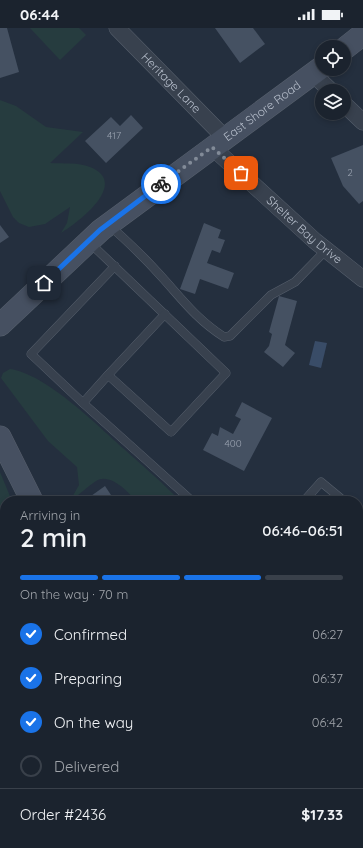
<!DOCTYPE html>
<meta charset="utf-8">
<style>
body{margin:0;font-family:Quicksand,sans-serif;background:#282f3a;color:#f1f3f6;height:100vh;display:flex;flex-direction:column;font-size:15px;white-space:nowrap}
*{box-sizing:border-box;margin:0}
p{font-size:13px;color:#a0a4aa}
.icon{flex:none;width:22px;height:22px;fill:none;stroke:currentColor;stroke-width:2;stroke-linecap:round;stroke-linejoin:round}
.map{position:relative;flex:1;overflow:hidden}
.sheet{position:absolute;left:0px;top:468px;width:363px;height:352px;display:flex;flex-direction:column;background:#1b232e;border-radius:16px 16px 0 0;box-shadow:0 2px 6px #0003,0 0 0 1px #39404a}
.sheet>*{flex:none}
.buttons{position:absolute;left:315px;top:12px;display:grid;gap:8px}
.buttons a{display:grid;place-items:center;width:36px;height:36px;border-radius:50%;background:#1b232e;box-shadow:0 2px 6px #0003,0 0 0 1px #39404a;font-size:20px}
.pin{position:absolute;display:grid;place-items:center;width:34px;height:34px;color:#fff;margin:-17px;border-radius:8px;box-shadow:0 2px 6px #0006}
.courier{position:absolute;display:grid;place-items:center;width:40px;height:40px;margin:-20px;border:3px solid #1a73e8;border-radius:50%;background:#fff;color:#222;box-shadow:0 1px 5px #0007}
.overview em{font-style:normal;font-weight:600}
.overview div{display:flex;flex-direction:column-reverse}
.overview{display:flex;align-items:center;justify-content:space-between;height:68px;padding:0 20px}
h1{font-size:26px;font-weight:600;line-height:30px}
.bar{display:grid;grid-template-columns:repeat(4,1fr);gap:6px 4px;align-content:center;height:48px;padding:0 20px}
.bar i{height:5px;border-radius:3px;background:#39404a}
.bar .selected{background:#1a73e8}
.bar p{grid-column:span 4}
.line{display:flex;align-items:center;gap:10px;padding:0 20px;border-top:1px solid #39404a}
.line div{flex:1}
ol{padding:0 20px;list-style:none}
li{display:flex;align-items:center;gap:12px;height:44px}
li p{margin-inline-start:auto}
li .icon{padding:4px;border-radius:50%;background:#1a73e8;color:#fff;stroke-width:4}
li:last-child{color:#a0a4aa}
li i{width:22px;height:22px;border:2px solid #39404a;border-radius:50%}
.status{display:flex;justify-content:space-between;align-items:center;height:28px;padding:0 20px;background:#1b232e;direction:ltr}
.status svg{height:11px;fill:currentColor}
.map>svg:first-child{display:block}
.green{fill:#263c3f}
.water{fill:#394c67}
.building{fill:#455162}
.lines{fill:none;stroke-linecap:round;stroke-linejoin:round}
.service-casing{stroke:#565f6c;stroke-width:9}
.minor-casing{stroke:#565f6c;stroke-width:17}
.secondary-casing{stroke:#565f6c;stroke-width:23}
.service{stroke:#38414e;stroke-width:8}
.minor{stroke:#38414e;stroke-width:16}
.secondary{stroke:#465061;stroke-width:22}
.done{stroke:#828b98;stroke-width:4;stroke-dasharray:0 7.2}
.route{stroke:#1a73e8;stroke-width:5}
.labels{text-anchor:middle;stroke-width:3;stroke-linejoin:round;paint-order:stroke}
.number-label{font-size:10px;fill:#98a1af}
.street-label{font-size:12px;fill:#b4bcc9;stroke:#1d2633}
</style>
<div class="status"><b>06:44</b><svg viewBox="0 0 49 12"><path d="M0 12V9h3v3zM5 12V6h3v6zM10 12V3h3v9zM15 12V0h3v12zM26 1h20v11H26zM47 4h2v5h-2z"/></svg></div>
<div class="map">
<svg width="363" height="820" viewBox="0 0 363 820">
<rect width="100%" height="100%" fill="#242f3e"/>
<g class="green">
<polygon points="30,0 79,0 86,7 60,32"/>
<path d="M0 72 16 78 46 99 83 104 50 135C63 136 78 134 90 139 130 155 79 194 61 205L67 195 70 179 45 196 29 199 19 195 13 189 0 163Z"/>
<path d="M10 341C46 346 97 397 124 421 143 438 163 455 180 473H136C128 463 109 444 96 453 87 459 79 467 70 473L79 457 77 439 48 413 1 350 3 345Z"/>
<polygon points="0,444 12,473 5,473 5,569 0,582"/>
<polygon points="0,649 5,651 5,695 0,695"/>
<polygon points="0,780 5,784 5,815 26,815 25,820 0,820"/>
</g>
<polygon class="water" points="315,313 327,315 321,340 309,337"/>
<g class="building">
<polygon points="0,0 7,0 19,44 0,50"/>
<polygon points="215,0 253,0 265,16 240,35"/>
<polygon points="131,87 143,100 106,135 85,113 111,89 120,98"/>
<polygon points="363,117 363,173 359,176 343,158 331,130"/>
<polygon points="204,195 221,202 218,210 225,212 220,225 212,222 207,235 234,245 228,261 200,251 195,266 180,261"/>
<polygon points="0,197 9,209 0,215"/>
<polygon points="279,268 297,273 285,317 295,325 283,339 264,324 269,318 272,306 269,304"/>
<polygon points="242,374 272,390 244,443 203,422 212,405 218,408 220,399 233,406 241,391 235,388"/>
<polygon points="105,458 115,473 84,473"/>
<polygon points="358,507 363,511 363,586 358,582"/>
<polygon points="0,611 5,614 5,639 0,636"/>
<polygon points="2,703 5,708 5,737 0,740 0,704"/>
<polygon points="358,703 363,712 363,715 358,718"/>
<polygon points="358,808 363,812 363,820 347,820 342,815 358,815"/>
<polygon points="174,815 198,815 193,820 180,820"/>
</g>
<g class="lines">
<defs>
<g id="service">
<path d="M109 197C127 213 144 229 160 247 182 271 196 291 224 309L230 308 271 267 295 254 326 222"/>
<polyline points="90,215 226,345 171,404 108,347 83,375 31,326 115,238"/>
<polyline points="108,347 165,286"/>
<polyline points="83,375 192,473"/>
<polyline points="304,473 321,454 344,473"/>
<polyline points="358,485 363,489"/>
<polyline points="358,619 363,623"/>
</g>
<g id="minor">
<path id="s1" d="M117 0 225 110"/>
<polyline points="313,46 331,63"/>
<polyline points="344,76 363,94"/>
<path id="s2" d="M212 119 315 213 363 251"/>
</g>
<g id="secondary">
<polyline points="344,21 363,6"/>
<path id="s3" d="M0 297 101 202 322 39"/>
<polyline points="0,409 32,473"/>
<polyline points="48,820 51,815"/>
</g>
</defs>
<use href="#service" class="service-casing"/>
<use href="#minor" class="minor-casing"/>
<use href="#secondary" class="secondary-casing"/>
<use href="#service" class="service"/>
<use href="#minor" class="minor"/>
<use href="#secondary" class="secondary"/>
</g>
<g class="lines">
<polyline class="done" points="161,156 212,119 241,145"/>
<polyline class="route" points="44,255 100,202 161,156"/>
</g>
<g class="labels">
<g class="number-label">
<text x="114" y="111">417</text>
<text x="350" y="148">2</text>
<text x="233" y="419">400</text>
</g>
<g class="street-label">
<text dy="4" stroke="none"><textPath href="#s1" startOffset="77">Heritage Lane</textPath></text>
<text dy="4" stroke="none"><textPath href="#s3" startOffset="339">East Shore Road</textPath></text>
<text dy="4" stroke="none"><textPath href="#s2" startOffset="124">Shelter Bay Drive</textPath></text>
</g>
</g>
</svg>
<div class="buttons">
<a><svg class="icon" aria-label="locate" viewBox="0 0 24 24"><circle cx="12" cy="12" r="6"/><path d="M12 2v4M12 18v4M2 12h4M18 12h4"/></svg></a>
<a><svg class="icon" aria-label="layers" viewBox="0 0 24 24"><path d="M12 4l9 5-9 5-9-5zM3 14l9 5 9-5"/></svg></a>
</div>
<div class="pin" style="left:241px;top:145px;background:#ea580c"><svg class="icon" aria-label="bag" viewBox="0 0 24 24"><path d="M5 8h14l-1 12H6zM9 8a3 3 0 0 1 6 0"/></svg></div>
<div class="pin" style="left:44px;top:255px;background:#1f2937"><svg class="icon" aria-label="home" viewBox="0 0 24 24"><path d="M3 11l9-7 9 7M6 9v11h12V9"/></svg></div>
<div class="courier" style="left:161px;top:156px"><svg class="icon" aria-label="bike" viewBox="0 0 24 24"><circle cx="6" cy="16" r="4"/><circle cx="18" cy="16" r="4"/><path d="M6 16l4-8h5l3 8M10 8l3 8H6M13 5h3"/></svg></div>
<section class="sheet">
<div class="overview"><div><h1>2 min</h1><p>Arriving in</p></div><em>06:46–06:51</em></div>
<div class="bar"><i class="selected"></i><i class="selected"></i><i class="selected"></i><i></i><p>On the way · 70 m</p></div>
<ol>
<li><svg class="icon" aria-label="check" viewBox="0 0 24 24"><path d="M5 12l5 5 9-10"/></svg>Confirmed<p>06:27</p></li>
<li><svg class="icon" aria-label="check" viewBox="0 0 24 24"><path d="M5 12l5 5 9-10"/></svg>Preparing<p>06:37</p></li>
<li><svg class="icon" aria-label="check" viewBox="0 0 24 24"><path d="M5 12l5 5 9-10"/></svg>On the way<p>06:42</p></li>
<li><i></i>Delivered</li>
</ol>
<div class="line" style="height:52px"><div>Order #2436</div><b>$17.33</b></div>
</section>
</div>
